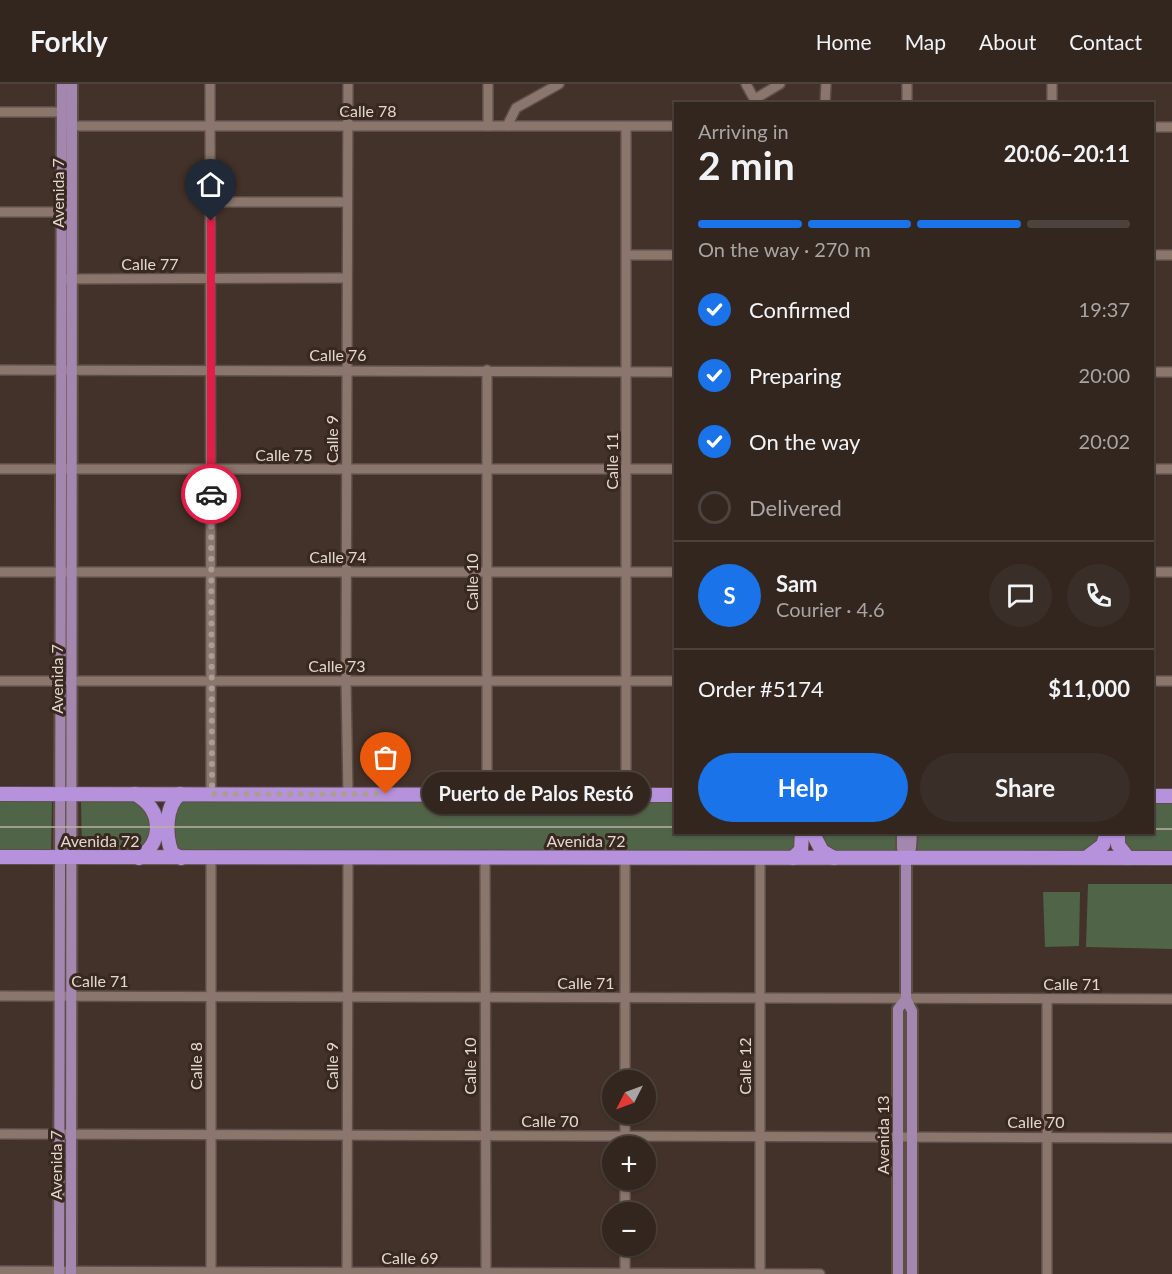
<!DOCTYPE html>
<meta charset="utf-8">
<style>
body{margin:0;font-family:Lato,sans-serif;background:#3a2e28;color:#f1f3f6;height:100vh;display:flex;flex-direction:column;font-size:22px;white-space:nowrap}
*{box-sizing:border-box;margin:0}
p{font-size:20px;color:#a8a5a4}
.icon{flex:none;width:33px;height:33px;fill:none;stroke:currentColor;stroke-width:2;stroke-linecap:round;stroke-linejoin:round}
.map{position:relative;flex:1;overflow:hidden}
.sheet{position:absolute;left:674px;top:18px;width:480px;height:732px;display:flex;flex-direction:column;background:#32261f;border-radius:0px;box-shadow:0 2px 4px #0004,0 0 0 2px #4d433d}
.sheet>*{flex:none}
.needle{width:39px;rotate:228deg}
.buttons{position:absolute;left:602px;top:986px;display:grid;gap:12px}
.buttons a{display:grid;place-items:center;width:54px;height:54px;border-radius:50%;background:#32261f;box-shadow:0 2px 4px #0004,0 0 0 2px #4d433d;font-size:30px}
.pin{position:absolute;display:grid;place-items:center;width:51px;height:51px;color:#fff;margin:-62px -26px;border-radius:50% 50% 50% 0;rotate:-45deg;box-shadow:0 0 6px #0007}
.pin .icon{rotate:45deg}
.courier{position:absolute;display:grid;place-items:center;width:60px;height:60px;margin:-30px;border:4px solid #e11d48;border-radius:50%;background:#fff;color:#222;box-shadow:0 2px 8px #0007}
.bubble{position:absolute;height:42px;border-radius:21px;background:#32261f;box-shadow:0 2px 4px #0004,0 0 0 2px #4d433d;font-size:20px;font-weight:700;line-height:42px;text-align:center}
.summary em{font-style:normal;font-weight:700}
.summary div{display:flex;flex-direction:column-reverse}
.summary{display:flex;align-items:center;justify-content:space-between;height:102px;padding:0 24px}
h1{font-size:39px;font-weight:700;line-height:45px}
.bar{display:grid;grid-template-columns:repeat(4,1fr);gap:9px 6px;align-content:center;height:72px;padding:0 24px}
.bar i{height:8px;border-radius:4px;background:#4d433d}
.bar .on{background:#1a73e8}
.bar p{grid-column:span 4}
.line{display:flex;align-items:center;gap:15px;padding:0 24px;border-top:2px solid #4d433d}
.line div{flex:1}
.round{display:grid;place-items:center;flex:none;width:63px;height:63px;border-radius:32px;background:#3a2e28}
ol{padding:0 24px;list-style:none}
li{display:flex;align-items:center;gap:18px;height:66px}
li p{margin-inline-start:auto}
li .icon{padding:6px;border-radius:50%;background:#1a73e8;color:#fff;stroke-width:4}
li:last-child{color:#a8a5a4}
li i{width:33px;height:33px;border:3px solid #4d433d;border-radius:50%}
.button{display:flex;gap:12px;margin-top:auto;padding:12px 24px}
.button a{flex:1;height:69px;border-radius:36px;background:#1a73e8;color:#fff;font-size:24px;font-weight:700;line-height:69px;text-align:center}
.button a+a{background:#3a2e28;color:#f1f3f6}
header{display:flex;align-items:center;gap:36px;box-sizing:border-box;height:84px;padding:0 30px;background:#32261f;border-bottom:2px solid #4d433d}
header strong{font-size:28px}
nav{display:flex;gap:33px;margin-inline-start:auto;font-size:21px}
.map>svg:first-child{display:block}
.green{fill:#506448}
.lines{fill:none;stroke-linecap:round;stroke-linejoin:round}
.minor-casing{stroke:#5d4f47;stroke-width:12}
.major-casing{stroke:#5d4f47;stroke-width:14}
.highway-casing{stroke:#5d4f47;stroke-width:16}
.minor{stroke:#8a766c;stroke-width:9}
.major{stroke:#a487af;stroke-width:10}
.highway{stroke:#b692dc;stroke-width:14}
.tram{stroke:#bbafa8;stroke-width:1.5}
.done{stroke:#aa9d96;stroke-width:6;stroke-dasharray:0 10.8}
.route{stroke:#e11d48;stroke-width:8}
.labels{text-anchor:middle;stroke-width:6;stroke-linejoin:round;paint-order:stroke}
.street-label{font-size:16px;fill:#e2d7d1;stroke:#39281f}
</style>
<header>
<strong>Forkly</strong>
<nav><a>Home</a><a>Map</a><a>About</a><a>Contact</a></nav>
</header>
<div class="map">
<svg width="1172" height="1190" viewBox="0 0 1172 1190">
<rect width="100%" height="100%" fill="#433229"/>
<g class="green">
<polygon points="81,715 137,717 150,730 153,751 143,766 82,769"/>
<polygon points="0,716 52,716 51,770 0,768"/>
<polygon points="179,716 675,716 675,748 799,749 796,769 174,768 174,718"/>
<polygon points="1152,719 1172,719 1172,768 1125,766 1121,749 1152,748"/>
<polygon points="816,749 899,749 899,771 829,768"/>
<polygon points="915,749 1104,749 1100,757 1083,768 915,771"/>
<polygon points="1088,800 1172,800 1172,865 1086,863"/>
<polygon points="1043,808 1080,808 1079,862 1045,863"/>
<polygon points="907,925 909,1190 903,1190 903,928"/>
</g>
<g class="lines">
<defs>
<g id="minor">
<polyline points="210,0 211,710"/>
<polyline points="348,0 346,597 348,710"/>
<polyline points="488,0 488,42"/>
<polyline points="746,0 757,20"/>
<polyline points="1052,0 1052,20"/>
<polyline points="755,15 780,0"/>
<polyline points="825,20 826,0"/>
<polyline points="907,20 907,0"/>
<polyline points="0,28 62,28"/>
<polyline points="65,42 675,42"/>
<polyline points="507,42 516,24 559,0"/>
<polyline points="1152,43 1172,43"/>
<polyline points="211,118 347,118"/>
<polyline points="0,128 61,128"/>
<polyline points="627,171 675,171"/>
<polyline points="1152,171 1172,171"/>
<polyline points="67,195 347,194"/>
<polyline points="0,286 675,288"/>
<polyline points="1152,288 1172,288"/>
<polyline points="0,385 675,385"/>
<polyline points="1152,385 1172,385"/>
<polyline points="0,488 675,488"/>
<polyline points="1152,488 1172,488"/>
<polyline points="0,597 675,597"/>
<polyline points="1152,597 1172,597"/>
<polyline points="487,710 487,286"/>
<polyline points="626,711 626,43"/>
<polyline points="211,774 211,1190"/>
<polyline points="485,774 486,1190"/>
<polyline points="760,774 760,1190"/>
<polyline points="0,912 1172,915"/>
<polyline points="1047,915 1047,1190"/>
<polyline points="625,996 625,774"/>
<polyline points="0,1050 1172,1054"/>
<polyline points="625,1062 625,1029"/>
<polyline points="625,1128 625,1095"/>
<polyline points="0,1187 820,1190"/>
<polyline points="347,1190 348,774"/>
<polyline points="625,1190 625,1161"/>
</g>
<g id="major">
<polyline points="902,748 902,764 906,774 906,915 912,927 912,1190"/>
<polyline points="906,774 911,764 912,748"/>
<polyline points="59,1190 62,0"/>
<polyline points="71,1190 72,0"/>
<polyline points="898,1190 898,925 906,915"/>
</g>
<g id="highway">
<polyline points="0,710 675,711"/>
<path d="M135 710C162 725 165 756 139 774"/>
<path d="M180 710C165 722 165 751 172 769L181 774"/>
<polyline points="1152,712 1172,712"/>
<polyline points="812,748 822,767 834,774"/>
<polyline points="1118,748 1118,761 1128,774"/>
<polyline points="0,773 1172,774"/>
<polyline points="1087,773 1103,761 1107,748"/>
<polyline points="793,774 801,766 802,748"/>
</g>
</defs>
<use href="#minor" class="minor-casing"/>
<use href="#major" class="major-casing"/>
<use href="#highway" class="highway-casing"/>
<use href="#minor" class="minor"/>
<use href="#major" class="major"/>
<use href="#highway" class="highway"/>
<g class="tram">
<polyline points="0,743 675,743"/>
<polyline points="1152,745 1172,745"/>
</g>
</g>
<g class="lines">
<polyline class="done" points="211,410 212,710 386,710"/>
<polyline class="route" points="211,137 211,410"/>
</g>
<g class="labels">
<g class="street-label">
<text x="368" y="33">Calle 78</text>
<text transform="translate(58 109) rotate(-90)" y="6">Avenida 7</text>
<text x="150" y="186">Calle 77</text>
<text x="338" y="277">Calle 76</text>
<text transform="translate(332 355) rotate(-90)" y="6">Calle 9</text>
<text x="284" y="377">Calle 75</text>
<text transform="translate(612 377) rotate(-90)" y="6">Calle 11</text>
<text x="338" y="479">Calle 74</text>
<text transform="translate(472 498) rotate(-90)" y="6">Calle 10</text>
<text x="337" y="588">Calle 73</text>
<text transform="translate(57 595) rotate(-90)" y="6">Avenida 7</text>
<text x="100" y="763">Avenida 72</text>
<text x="586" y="763">Avenida 72</text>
<text x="100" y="903">Calle 71</text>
<text x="586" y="905">Calle 71</text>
<text x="1072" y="906">Calle 71</text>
<text transform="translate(196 982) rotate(-90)" y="6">Calle 8</text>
<text transform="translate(332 982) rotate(-90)" y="6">Calle 9</text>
<text transform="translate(470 982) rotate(-90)" y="6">Calle 10</text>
<text transform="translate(745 982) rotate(-90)" y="6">Calle 12</text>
<text x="550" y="1043">Calle 70</text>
<text x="1036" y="1044">Calle 70</text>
<text transform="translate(883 1051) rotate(-90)" y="6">Avenida 13</text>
<text transform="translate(56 1081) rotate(-90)" y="6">Avenida 7</text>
<text x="410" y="1180">Calle 69</text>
</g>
</g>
</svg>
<div class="buttons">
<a><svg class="needle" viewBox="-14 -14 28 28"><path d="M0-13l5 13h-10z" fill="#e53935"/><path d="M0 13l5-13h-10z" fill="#a8a5a4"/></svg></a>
<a>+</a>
<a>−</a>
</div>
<div class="pin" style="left:386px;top:710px;background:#ea580c"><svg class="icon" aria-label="bag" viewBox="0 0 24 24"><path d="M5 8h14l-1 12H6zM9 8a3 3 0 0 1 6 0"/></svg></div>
<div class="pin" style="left:211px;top:137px;background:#1f2937"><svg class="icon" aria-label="home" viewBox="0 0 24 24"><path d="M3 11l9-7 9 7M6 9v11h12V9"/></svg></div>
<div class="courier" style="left:211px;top:410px"><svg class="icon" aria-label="car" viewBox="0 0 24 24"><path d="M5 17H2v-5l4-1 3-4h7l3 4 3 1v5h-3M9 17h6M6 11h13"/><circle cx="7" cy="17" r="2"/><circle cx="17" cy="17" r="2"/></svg></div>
<div class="bubble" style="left:422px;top:688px;width:228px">Puerto de Palos Restó</div>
<section class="sheet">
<div class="summary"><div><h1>2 min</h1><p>Arriving in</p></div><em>20:06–20:11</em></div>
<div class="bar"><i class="on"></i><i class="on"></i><i class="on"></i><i></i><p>On the way · 270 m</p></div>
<ol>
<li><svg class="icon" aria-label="check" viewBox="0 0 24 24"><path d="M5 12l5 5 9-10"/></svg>Confirmed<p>19:37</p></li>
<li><svg class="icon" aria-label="check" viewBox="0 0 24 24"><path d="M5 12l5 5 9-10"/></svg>Preparing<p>20:00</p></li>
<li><svg class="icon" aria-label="check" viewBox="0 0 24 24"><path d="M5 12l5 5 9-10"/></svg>On the way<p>20:02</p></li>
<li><i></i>Delivered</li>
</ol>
<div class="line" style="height:108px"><b class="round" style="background:#1a73e8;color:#fff">S</b><div><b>Sam</b><p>Courier · 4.6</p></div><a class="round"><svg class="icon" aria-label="chat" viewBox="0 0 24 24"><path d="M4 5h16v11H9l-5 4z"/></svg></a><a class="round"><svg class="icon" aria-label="phone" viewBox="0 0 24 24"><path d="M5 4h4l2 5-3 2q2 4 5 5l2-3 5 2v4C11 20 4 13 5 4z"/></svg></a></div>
<div class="line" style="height:78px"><div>Order #5174</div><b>$11,000</b></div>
<div class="button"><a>Help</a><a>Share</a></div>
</section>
</div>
